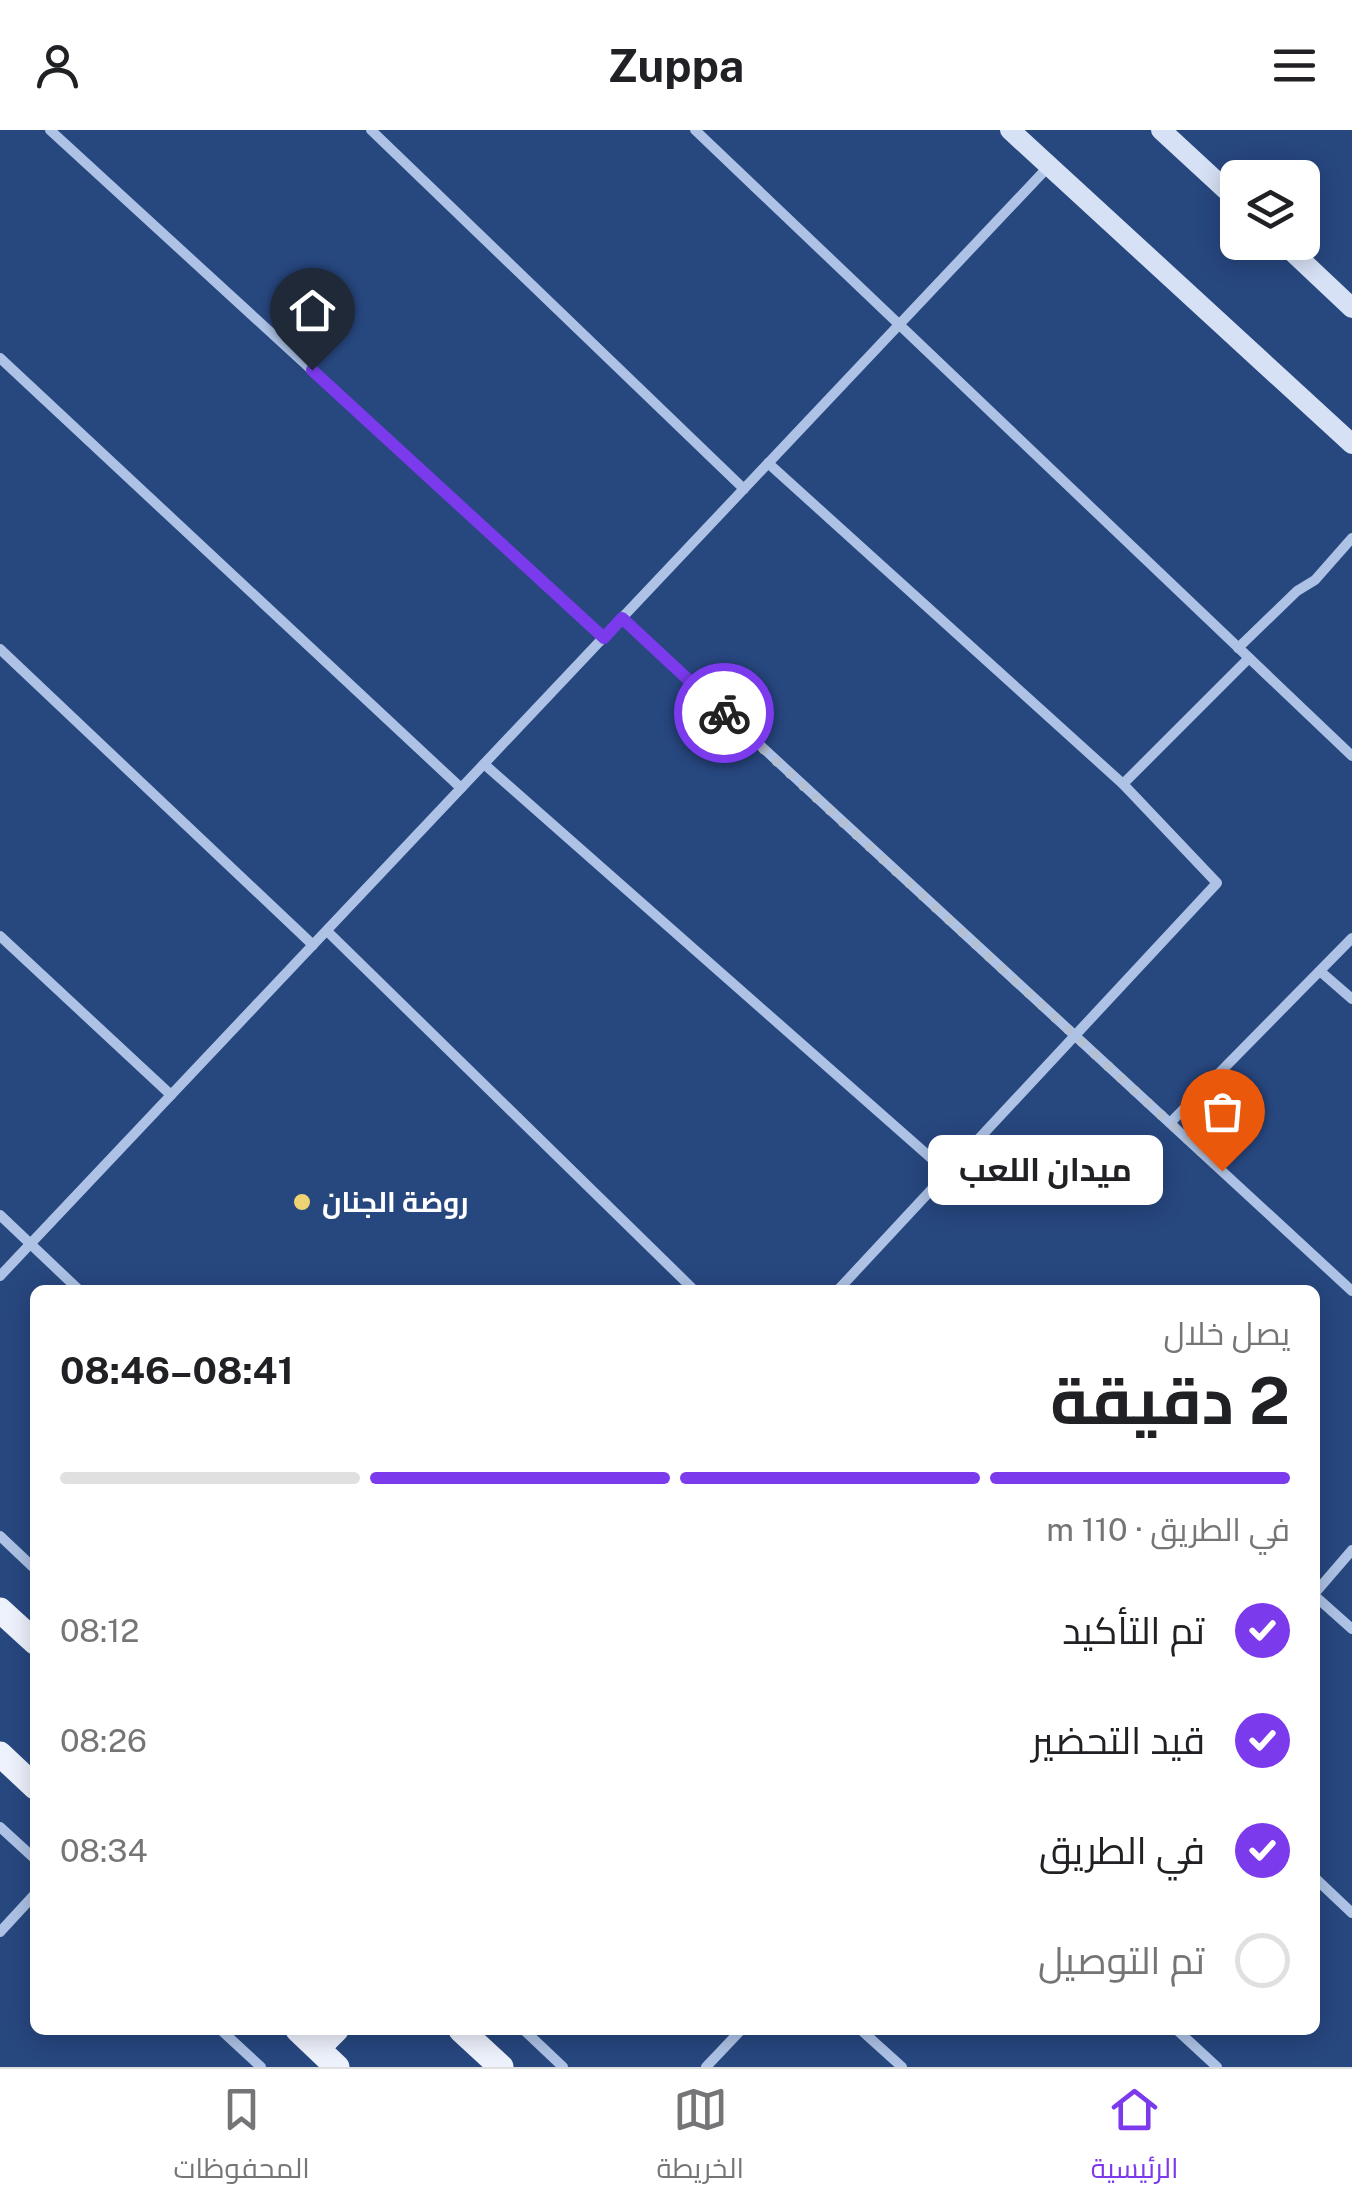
<!DOCTYPE html>
<html lang="ar">
<meta charset="utf-8">
<style>
body{margin:0;font-family:"Public Sans",Cairo,sans-serif;background:#f6f6f6;color:#202124;direction:rtl;height:100vh;display:flex;flex-direction:column;font-size:38px;white-space:nowrap}
*{box-sizing:border-box;margin:0}
p{font-size:32px;color:#757577}
.icon{flex:none;width:55px;height:55px;fill:none;stroke:currentColor;stroke-width:2;stroke-linecap:round;stroke-linejoin:round}
.map{position:relative;flex:1;overflow:hidden;direction:ltr}
.sheet{position:absolute;left:30px;top:1155px;width:1290px;height:750px;display:flex;flex-direction:column;background:#fff;border-radius:15px;box-shadow:0 5px 25px #0003;direction:rtl}
.sheet>*{flex:none}
.tools{position:absolute;left:1220px;top:30px;display:grid;gap:20px}
.tools a{display:grid;place-items:center;width:100px;height:100px;border-radius:15px;background:#fff;box-shadow:0 5px 25px #0003;font-size:50px}
.pin{position:absolute;display:grid;place-items:center;width:85px;height:85px;color:#fff;margin:-102px -42px;border-radius:50% 50% 50% 0;rotate:-45deg;box-shadow:0 0 10px #0007}
.pin .icon{rotate:45deg}
.courier{position:absolute;display:grid;place-items:center;width:100px;height:100px;margin:-50px;border:8px solid #7c3aed;border-radius:50%;background:#fff;color:#222;box-shadow:0 2px 12px #0007}
.bubble{position:absolute;height:70px;border-radius:15px;background:#fff;box-shadow:0 5px 25px #0003;font-size:32px;font-weight:700;line-height:70px;text-align:center;direction:rtl}
.headline em{font-style:normal;font-weight:700}
.headline div{display:flex;flex-direction:column-reverse}
.headline{display:flex;align-items:center;justify-content:space-between;height:170px;padding:0 30px}
h1{font-size:65px;font-weight:700;line-height:75px}
.bar{display:grid;grid-template-columns:repeat(4,1fr);gap:15px 10px;align-content:center;height:120px;padding:0 30px}
.bar i{height:12px;border-radius:8px;background:#e0e0e0}
.bar .current{background:#7c3aed}
.bar p{grid-column:span 4}
ol{padding:0 30px;list-style:none}
li{display:flex;align-items:center;gap:30px;height:110px}
li p{margin-inline-start:auto}
li .icon{padding:10px;border-radius:50%;background:#7c3aed;color:#fff;stroke-width:4}
li:last-child{color:#757577}
li i{width:55px;height:55px;border:5px solid #e0e0e0;border-radius:50%}
header{display:flex;justify-content:space-between;align-items:center;height:130px;padding:0 30px;background:#fff;font-size:45px;font-weight:700}
.dock{display:flex;justify-content:space-around;align-items:center;height:140px;border-top:2px solid #e0e0e0;background:#fff;font-size:28px;color:#757577}
.dock a{display:grid;justify-items:center;gap:5px}
.dock .current{color:#7c3aed}
.map>svg:first-child{display:block}
.lines{fill:none;stroke-linecap:round;stroke-linejoin:round}
.street{stroke:#adc2e5;stroke-width:10}
.secondary{stroke:#d7e1f5;stroke-width:20}
.primary{stroke:#eef2fd;stroke-width:25}
.done{stroke:#b3bfd2;stroke-width:10;stroke-dasharray:0 18}
.route{stroke:#7c3aed;stroke-width:12}
.poi-dot{fill:#edd373;stroke:#27477f;stroke-width:4}
.labels{text-anchor:middle;stroke-width:9;stroke-linejoin:round;paint-order:stroke}
.poi-label{font-size:28px;font-weight:bold;fill:#fff;stroke:#27477f;text-anchor:start}
</style>
<header><svg class="icon" aria-label="menu" viewBox="0 0 24 24"><path d="M4 6h16M4 12h16M4 18h16"/></svg>Zuppa<svg class="icon" aria-label="person" viewBox="0 0 24 24"><circle cx="12" cy="8" r="4"/><path d="M4 21q1-7 8-7t8 7"/></svg></header>
<div class="map">
<svg width="1352" height="1937" viewBox="0 0 1352 1937">
<rect width="100%" height="100%" fill="#27477f"/>
<g class="lines">
<g class="street">
<polyline points="50,0 604,508"/>
<polyline points="371,0 744,359"/>
<polyline points="695,0 1352,626"/>
<polyline points="0,228 461,658"/>
<polyline points="768,333 1123,654 1217,753 838,1160"/>
<polyline points="622,488 1352,1161"/>
<polyline points="1238,518 1297,461 1315,450 1352,408"/>
<polyline points="0,519 313,815"/>
<polyline points="484,634 948,1043"/>
<polyline points="1123,654 1249,528"/>
<polyline points="327,801 694,1160"/>
<polyline points="0,806 171,965"/>
<polyline points="1321,842 1352,869"/>
<polyline points="1170,993 1352,808"/>
<polyline points="0,1085 79,1160"/>
<polyline points="0,1146 1049,36"/>
<polyline points="0,1406 35,1439"/>
<polyline points="1315,1463 1352,1420"/>
<polyline points="1315,1466 1352,1499"/>
<polyline points="0,1697 35,1729"/>
<polyline points="1315,1748 1352,1783"/>
<polyline points="0,1802 35,1764"/>
<polyline points="221,1900 261,1937"/>
<polyline points="524,1900 563,1937"/>
<polyline points="861,1900 902,1937"/>
<polyline points="1177,1900 1217,1937"/>
<polyline points="706,1937 741,1900"/>
</g>
<g class="secondary">
<polyline points="1010,0 1352,314"/>
<polyline points="1161,0 1238,71"/>
<polyline points="1282,112 1352,178"/>
</g>
<g class="primary">
<polyline points="0,1480 35,1512"/>
<polyline points="0,1624 35,1657"/>
<polyline points="298,1900 337,1937"/>
<polyline points="461,1900 501,1937"/>
<polyline points="318,1918 336,1900"/>
</g>
</g>
<g class="lines">
<polyline class="done" points="724,583 1222,1041"/>
<polyline class="route" points="312,240 604,508 622,488 724,583"/>
</g>
<circle class="poi-dot" cx="302" cy="1072" r="10"/>
<g class="labels">
<g class="poi-label">
<text x="322" y="1082">روضة الجنان</text>
</g>
</g>
</svg>
<div class="tools">
<a><svg class="icon" aria-label="layers" viewBox="0 0 24 24"><path d="M12 4l9 5-9 5-9-5zM3 14l9 5 9-5"/></svg></a>
</div>
<div class="pin" style="left:1222px;top:1041px;background:#ea580c"><svg class="icon" aria-label="bag" viewBox="0 0 24 24"><path d="M5 8h14l-1 12H6zM9 8a3 3 0 0 1 6 0"/></svg></div>
<div class="pin" style="left:312px;top:240px;background:#1f2937"><svg class="icon" aria-label="home" viewBox="0 0 24 24"><path d="M3 11l9-7 9 7M6 9v11h12V9"/></svg></div>
<div class="courier" style="left:724px;top:583px"><svg class="icon" aria-label="bike" viewBox="0 0 24 24"><circle cx="6" cy="16" r="4"/><circle cx="18" cy="16" r="4"/><path d="M6 16l4-8h5l3 8M10 8l3 8H6M13 5h3"/></svg></div>
<div class="bubble" style="left:928px;top:1005px;width:235px">ميدان اللعب</div>
<section class="sheet">
<div class="headline"><div><h1>2 دقيقة</h1><p>يصل خلال</p></div><em>08:41–08:46</em></div>
<div class="bar"><i class="current"></i><i class="current"></i><i class="current"></i><i></i><p>في الطريق · 110 m</p></div>
<ol>
<li><svg class="icon" aria-label="check" viewBox="0 0 24 24"><path d="M5 12l5 5 9-10"/></svg>تم التأكيد<p>08:12</p></li>
<li><svg class="icon" aria-label="check" viewBox="0 0 24 24"><path d="M5 12l5 5 9-10"/></svg>قيد التحضير<p>08:26</p></li>
<li><svg class="icon" aria-label="check" viewBox="0 0 24 24"><path d="M5 12l5 5 9-10"/></svg>في الطريق<p>08:34</p></li>
<li><i></i>تم التوصيل</li>
</ol>
</section>
</div>
<nav class="dock">
<a class="current"><svg class="icon" aria-label="home" viewBox="0 0 24 24"><path d="M3 11l9-7 9 7M6 9v11h12V9"/></svg>الرئيسية</a>
<a><svg class="icon" aria-label="map" viewBox="0 0 24 24"><path d="M3 6l6-2 6 2 6-2v14l-6 2-6-2-6 2zM9 4v14M15 6v14"/></svg>الخريطة</a>
<a><svg class="icon" aria-label="saved" viewBox="0 0 24 24"><path d="M7 4h10v16l-5-4-5 4z"/></svg>المحفوظات</a>
</nav>
